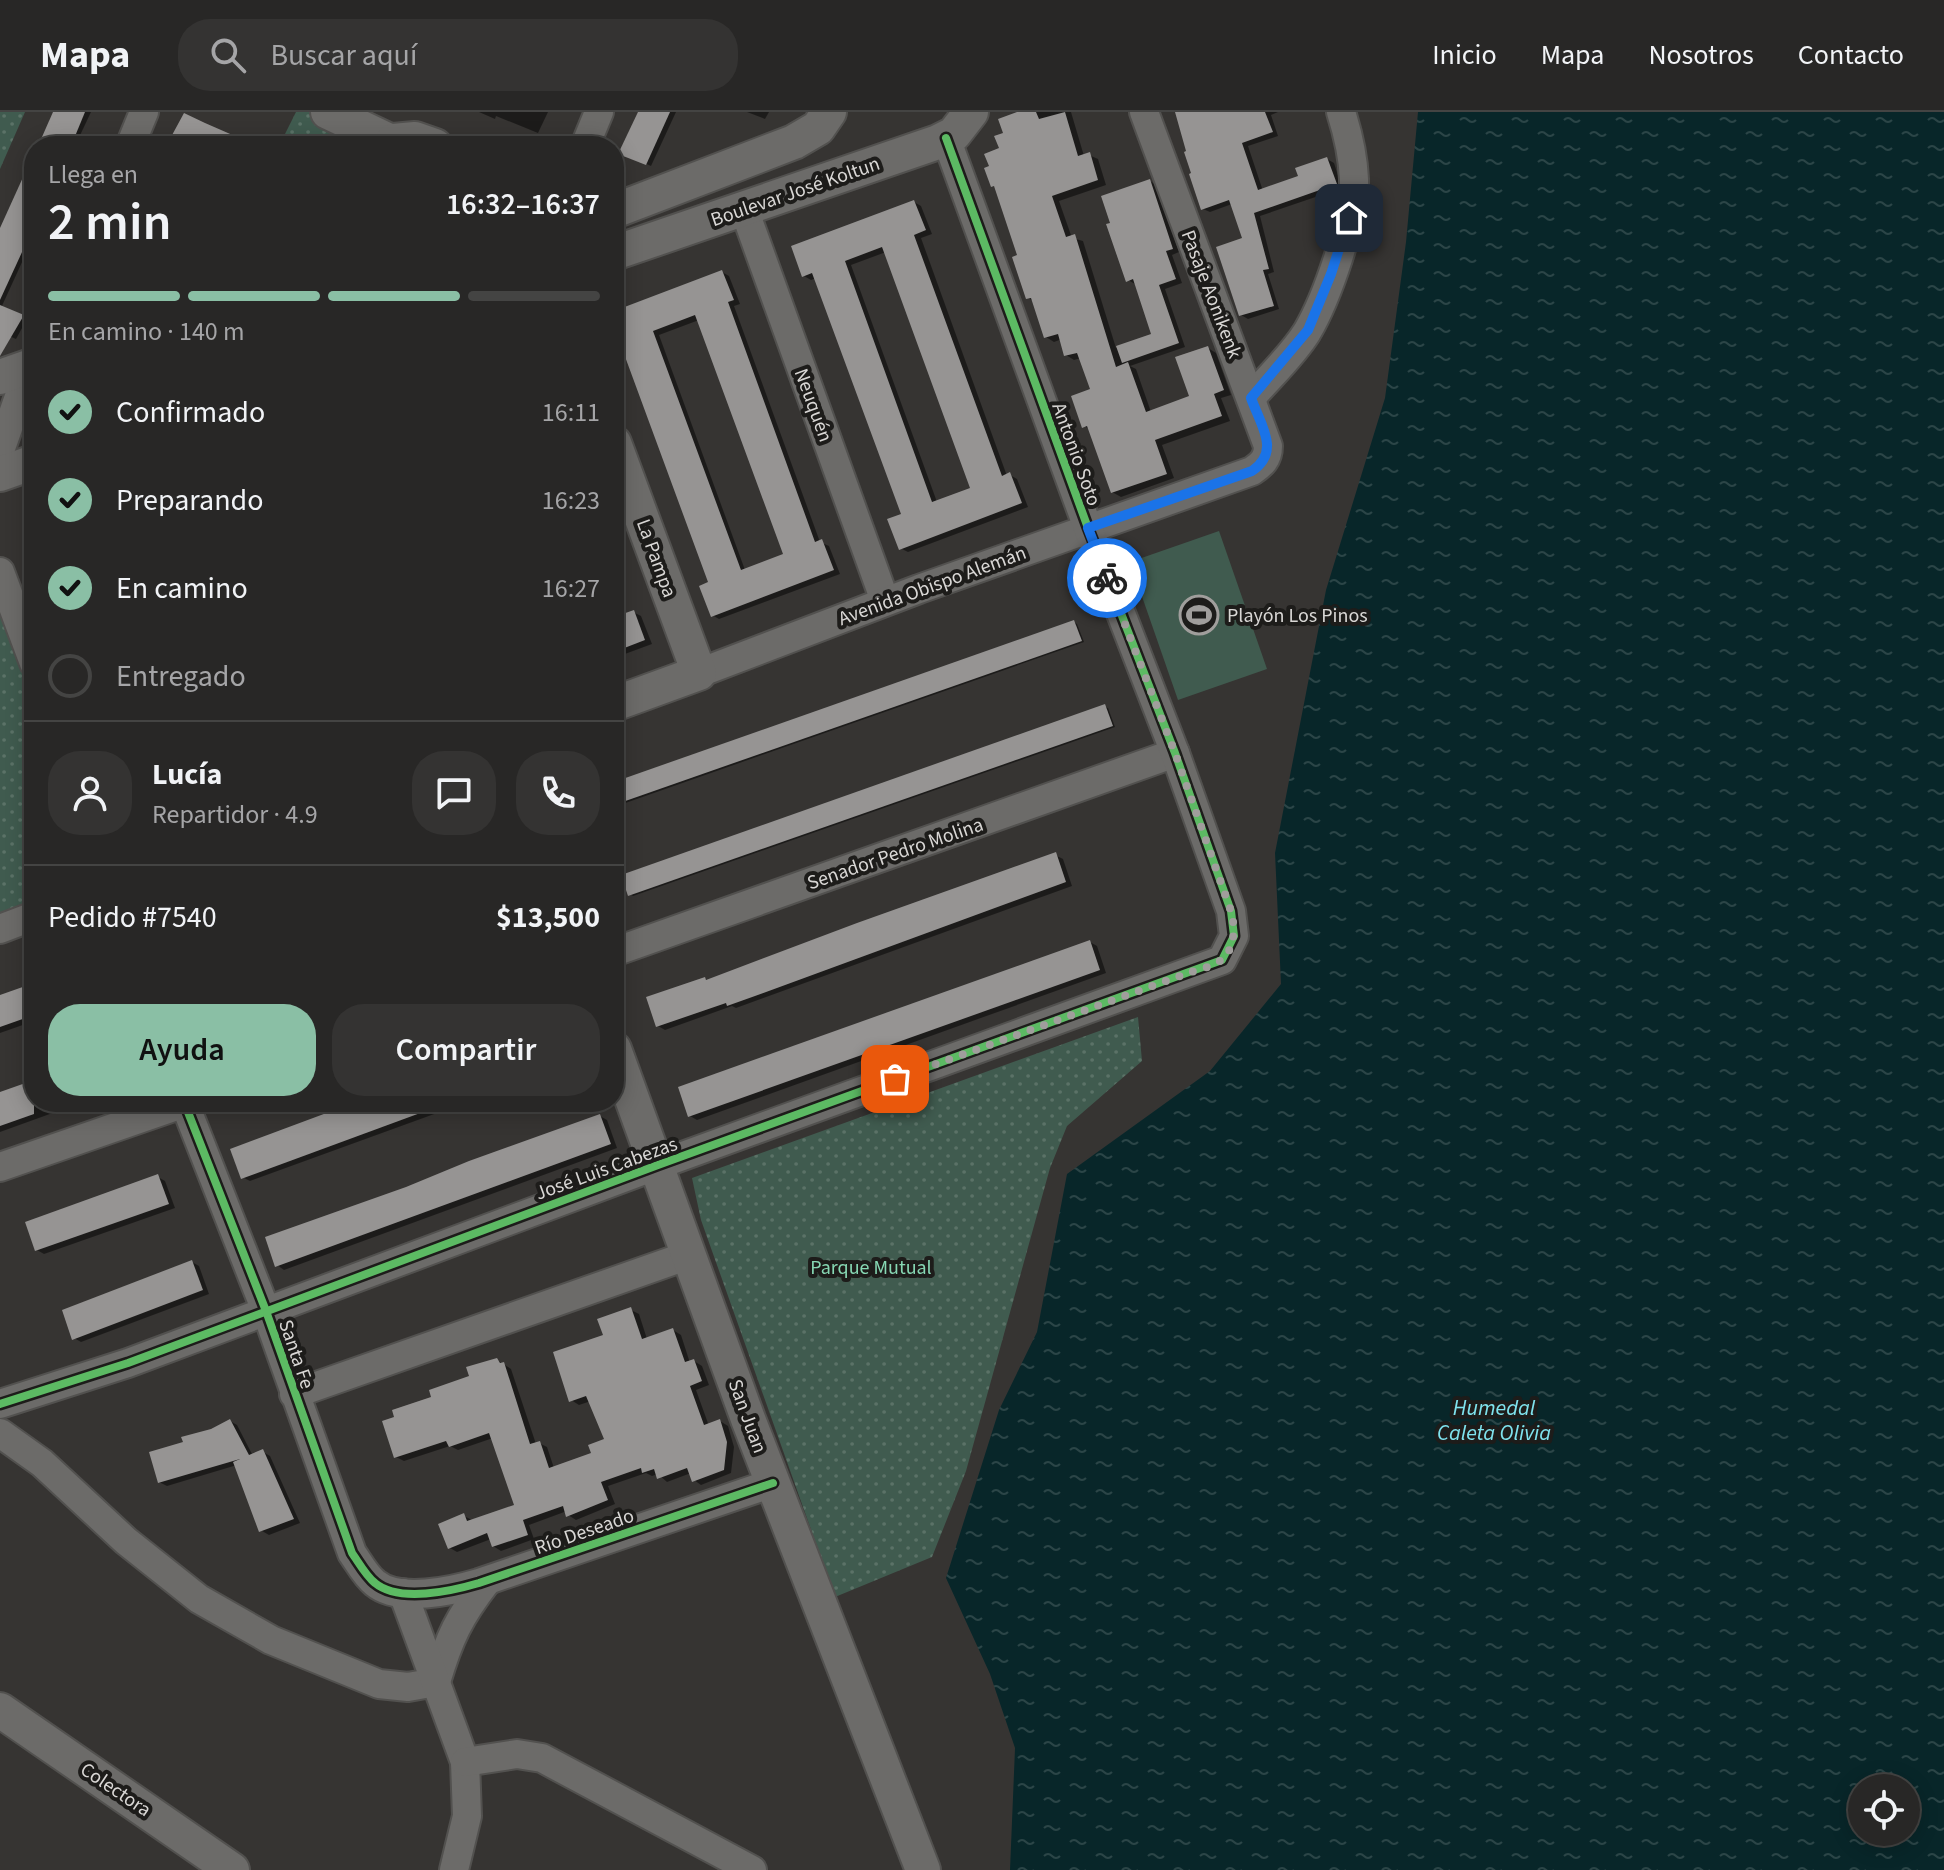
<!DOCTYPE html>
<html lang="es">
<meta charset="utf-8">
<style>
body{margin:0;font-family:"Source Sans 3",sans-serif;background:#343332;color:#f1f3f6;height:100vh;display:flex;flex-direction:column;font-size:30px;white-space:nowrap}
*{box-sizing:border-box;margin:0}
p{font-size:26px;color:#a5a5a7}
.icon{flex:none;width:44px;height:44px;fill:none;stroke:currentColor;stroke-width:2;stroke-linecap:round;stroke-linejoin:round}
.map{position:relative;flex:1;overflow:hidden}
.panel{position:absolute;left:24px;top:24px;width:600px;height:976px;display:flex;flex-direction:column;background:#282726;border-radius:32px;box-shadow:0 4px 20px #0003,0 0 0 2px #444443}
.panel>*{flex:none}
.fabs{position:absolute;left:1848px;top:1662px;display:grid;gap:16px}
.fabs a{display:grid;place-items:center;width:72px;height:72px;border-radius:50%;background:#282726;box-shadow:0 4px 20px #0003,0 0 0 2px #444443;font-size:40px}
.pin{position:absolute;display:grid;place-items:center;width:68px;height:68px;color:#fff;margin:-34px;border-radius:16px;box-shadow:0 4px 12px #0006}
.courier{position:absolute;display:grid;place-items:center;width:80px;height:80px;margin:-40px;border:6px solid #1a73e8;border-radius:50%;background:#fff;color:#222;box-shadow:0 2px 10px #0007}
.summary em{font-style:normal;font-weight:600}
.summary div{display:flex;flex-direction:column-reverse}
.summary{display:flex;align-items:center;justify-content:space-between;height:136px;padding:0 24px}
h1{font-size:52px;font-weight:600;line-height:60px}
.bar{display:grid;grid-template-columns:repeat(4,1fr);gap:12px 8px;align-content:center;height:96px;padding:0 24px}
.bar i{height:10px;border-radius:6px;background:#444443}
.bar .active{background:#8abfa5}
.bar p{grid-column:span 4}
.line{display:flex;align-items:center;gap:20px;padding:0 24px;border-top:2px solid #444443}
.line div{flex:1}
.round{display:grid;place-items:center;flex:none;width:84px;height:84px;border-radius:32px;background:#343332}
ol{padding:0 24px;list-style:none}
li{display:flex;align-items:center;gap:24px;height:88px}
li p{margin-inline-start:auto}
li .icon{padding:8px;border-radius:50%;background:#8abfa5;color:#111;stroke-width:4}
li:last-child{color:#a5a5a7}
li i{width:44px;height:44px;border:4px solid #444443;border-radius:50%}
.cta{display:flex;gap:16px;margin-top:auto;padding:16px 24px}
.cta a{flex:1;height:92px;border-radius:32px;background:#8abfa5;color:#111;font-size:32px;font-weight:600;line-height:92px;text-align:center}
.cta a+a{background:#343332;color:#f1f3f6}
header{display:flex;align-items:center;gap:48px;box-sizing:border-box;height:112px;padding:0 40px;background:#282726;border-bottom:2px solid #444443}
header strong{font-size:38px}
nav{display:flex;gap:44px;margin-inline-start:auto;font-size:28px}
.search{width:560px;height:72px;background:#343332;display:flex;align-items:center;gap:20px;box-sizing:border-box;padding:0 28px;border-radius:32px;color:#a5a5a7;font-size:30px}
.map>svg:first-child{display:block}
.green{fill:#405b4f}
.park{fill:url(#park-dots)}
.water{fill:url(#water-ripples);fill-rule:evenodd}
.shadow{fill:#0007;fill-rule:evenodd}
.building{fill:#969493;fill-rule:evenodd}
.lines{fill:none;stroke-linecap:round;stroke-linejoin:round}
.minor-casing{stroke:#52514f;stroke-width:32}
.tertiary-casing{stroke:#52514f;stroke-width:38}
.minor{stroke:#6c6b69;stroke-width:28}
.tertiary{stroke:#6c6b69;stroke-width:34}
.cycleway-casing{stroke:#1d1c1a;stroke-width:13}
.cycleway{stroke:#5cba63;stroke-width:8}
.done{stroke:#a09e9c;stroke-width:8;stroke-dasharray:0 14.4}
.route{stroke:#1a73e8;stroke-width:10}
.labels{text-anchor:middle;stroke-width:8;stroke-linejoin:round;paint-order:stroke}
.street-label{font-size:20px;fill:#d9d7d5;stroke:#1d1c1a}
.poi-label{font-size:20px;fill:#d9d7d5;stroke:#1d1c1a;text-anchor:start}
.park-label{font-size:20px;fill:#87d8b4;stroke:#1d1c1a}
.water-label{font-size:22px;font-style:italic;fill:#7fe3ee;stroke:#1d1c1a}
</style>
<header>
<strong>Mapa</strong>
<div class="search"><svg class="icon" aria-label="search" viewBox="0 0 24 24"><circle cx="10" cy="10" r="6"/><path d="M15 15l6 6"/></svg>Buscar aquí</div>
<nav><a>Inicio</a><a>Mapa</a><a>Nosotros</a><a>Contacto</a></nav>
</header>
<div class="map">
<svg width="1944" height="1758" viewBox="0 0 1944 1758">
<defs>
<pattern id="park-dots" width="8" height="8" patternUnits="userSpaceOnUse" patternTransform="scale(2)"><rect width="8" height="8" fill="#405b4f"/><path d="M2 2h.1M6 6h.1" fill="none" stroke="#5b7267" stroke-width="1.8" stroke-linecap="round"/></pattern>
<pattern id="water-ripples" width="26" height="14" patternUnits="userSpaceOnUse" patternTransform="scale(2)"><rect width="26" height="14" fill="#082629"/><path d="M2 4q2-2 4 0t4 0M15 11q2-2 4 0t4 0" fill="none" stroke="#2b4547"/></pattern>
</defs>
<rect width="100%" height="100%" fill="#363432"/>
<polygon class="green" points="1219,419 1267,557 1178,588 1130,450"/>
<g class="park">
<polygon points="0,0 25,0 0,57"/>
<polygon points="296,0 328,0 400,34 279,34"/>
<polygon points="0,460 34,550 34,804 0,817"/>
<polygon points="1138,905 1142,949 1067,1014 1050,1056 966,1359 932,1445 835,1485 701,1108 692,1066"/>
</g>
<path class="water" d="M1418 0H1944V1758H1010L1015 1636 990 1562 946 1466 999 1298 1037 1220 1067 1062 1210 959 1281 872 1275 741 1326 478 1385 286 1406 130ZM1862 1676H1906V1720H1862Z"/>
<g class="shadow">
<polygon points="55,0 91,0 75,34 40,34"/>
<polygon points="479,0 548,0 538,21 496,4 495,7"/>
<polygon points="640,0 676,0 651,54 626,43"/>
<polygon points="747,0 769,0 765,7"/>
<polygon points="1023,0 1071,0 1084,44 1089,43 1098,47 1106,73 1059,89 1072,126 1083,129 1116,236 1154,223 1135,172 1128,168 1150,69 1156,73 1179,140 1172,143 1182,171 1165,177 1185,235 1130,254 1136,257 1151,300 1191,285 1208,236 1216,241 1231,283 1221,286 1230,309 1162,333 1174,366 1121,385 1112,380 1091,318 1084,314 1093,278 1081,246 1074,248 1066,243 1062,227 1054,230 1046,225 1035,190 1028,186 1020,144 997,76 993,73 991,55 1001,37 1006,22"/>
<polygon points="1177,0 1278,0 1271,3 1278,24 1248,34 1263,79 1301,65 1327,47 1334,51 1342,76 1260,104 1274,160 1268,162 1279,197 1248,207 1241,203 1245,127 1232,92 1210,100 1203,97"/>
<polygon points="34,47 34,124 1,196 27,207 16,227 0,220 0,122"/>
<path d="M914 90 921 94 932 122 921 126 1007 364 1010 363 1017 367 1028 395 908 440 900 436 903 403 816 166 811 168 804 164ZM886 140 972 377 937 390 851 153Z"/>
<path d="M722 160 729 164 740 192 734 194 820 430 829 434 840 462 719 507 712 503 710 472 624 236 619 238 614 235V201ZM699 208 785 443 745 458 659 223Z"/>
<polygon points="34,414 34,448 22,419"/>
<polygon points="614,488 620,505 633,500 641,504 652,532 614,546"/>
<polygon points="1074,510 1077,512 1084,530 614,695 614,672"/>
<polygon points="1105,595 1108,596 1115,615 633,784 630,782"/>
<polygon points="1055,743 1063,747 1072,774 736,896 732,894 665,918 658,914 705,867 709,869"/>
<polygon points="1090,830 1097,834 1106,861 697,1008 690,1004"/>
<polygon points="34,873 34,909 0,921 0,884"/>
<polygon points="34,970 34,990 83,990 0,1020 0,982"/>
<polygon points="362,990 473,990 459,993 250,1069 242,1065"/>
<polygon points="600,1004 607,1008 617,1036 284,1158 277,1153"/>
<polygon points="158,1065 165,1069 175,1096 44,1142 37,1138"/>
<polygon points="192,1150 199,1154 209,1182 81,1230 74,1226"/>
<polygon points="631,1198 639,1202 647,1227 673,1218 681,1223 690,1251 694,1249 702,1254 709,1273 696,1278 709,1314 720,1309 728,1314 734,1335 731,1361 701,1373 694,1368 691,1361 667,1370 658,1362 652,1364 646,1361 608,1374 615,1392 576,1408 568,1403 567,1399 529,1413 534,1427 501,1439 493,1434 491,1427 457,1440 450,1436 464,1404 472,1408 516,1394 493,1326 458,1338 450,1334 404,1349 396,1345 434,1286 472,1266 497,1248 511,1257 536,1332 539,1331 547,1335 554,1356 593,1342 607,1328 591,1289 579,1293 571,1288 605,1224"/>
<polygon points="230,1309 237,1313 253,1344 263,1340 270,1344 300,1411 269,1423 262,1419 237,1353 167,1374 159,1370 185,1331"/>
</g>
<g class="building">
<polygon points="53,0 85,0 71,34 38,34"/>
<polygon points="638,0 670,0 646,53 618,42"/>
<polygon points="1017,0 1036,0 1039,7 1065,0 1078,44 1090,40 1098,68 1052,84 1066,125 1075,122 1116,255 1128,250 1146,300 1189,284 1175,245 1208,234 1224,278 1214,282 1222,304 1155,328 1167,362 1111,381 1087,314 1082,316 1071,284 1090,277 1077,241 1064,244 1058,222 1044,226 1031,186 1026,187 1012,145 1017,143 994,74 991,75 984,56 989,54 984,42 999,36 994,24 1003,21 998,7"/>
<polygon points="1175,0 1265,0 1273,20 1242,31 1258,78 1298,64 1295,56 1327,45 1337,72 1254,101 1269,157 1263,158 1274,194 1239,204 1216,135 1242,126 1229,88 1201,98 1189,62 1191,61 1184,40 1186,39"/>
<polygon points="184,1 205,11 258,34 192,34 171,25"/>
<polygon points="34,41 34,114 0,188 0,116"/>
<polygon points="1150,67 1173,137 1166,139 1176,167 1159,173 1179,231 1122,251 1116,234 1151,222 1133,167 1126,170 1106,112 1110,111 1101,84"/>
<path d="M914 88 926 118 914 123 1002 364 1010 360 1022 391 899 438 887 407 901 402 812 161 802 165 791 134ZM882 135 970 376 932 390 845 149Z"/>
<path d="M722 158 734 188 728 190 815 430 822 427 834 458 711 505 699 474 708 470 620 231 614 234V199ZM695 203 783 442 741 458 653 219Z"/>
<polygon points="0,193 24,203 0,244"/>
<polygon points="634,498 645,528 614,540 614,505"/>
<polygon points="1074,508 1082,529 614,693 614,670"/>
<polygon points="1105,592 1113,614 628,784 621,763"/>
<polygon points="1056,740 1066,770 755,884 727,894 726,891 656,915 646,885 705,865 706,868 857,811"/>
<polygon points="1090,828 1100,858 688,1005 678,975"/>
<polygon points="34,871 34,903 0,915 0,883"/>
<polygon points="34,968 34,1002 0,1014 0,980"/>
<polygon points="356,990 441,990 442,993 241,1067 230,1037"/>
<polygon points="600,1002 611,1032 275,1155 265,1125 406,1075 469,1049"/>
<polygon points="158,1062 169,1092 35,1139 25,1110"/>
<polygon points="192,1148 203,1178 72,1228 62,1198"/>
<polygon points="631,1195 642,1227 673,1216 685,1250 694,1247 702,1269 690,1274 704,1313 720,1307 727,1330 724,1358 692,1370 687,1356 657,1367 654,1357 642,1361 641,1356 601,1370 608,1388 566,1405 563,1394 523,1408 528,1423 492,1435 487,1421 448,1437 438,1412 464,1401 467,1409 514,1393 489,1321 449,1335 446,1329 394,1346 382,1309 394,1305 392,1298 431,1285 429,1278 469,1264 466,1255 497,1246 500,1251 504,1250 530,1332 540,1329 549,1356 591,1341 588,1333 604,1327 586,1284 569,1290 553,1240 603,1223 597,1207"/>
<polygon points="230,1307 249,1343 263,1337 294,1407 259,1420 233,1350 240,1347 158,1371 149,1340 183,1330 181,1325 211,1317"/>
</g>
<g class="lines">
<defs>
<g id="minor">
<polyline points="130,34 144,0"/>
<polyline points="585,34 599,0"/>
<polyline points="744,97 885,489"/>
<path d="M1251 286C1269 265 1292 244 1307 220 1327 186 1355 106 1354 67 1353 44 1348 22 1341 0"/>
<polyline points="0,339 22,276 34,259"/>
<polyline points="0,460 34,551"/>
<path d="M699 561 919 477 1252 359C1262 352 1268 347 1268 334L1144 0"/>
<polyline points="0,817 34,804"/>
<polyline points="614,840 1175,641"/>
<path d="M184 990 266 1199 352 1441C359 1451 366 1464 375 1471 399 1491 452 1479 479 1471L773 1371"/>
<polyline points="0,1055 188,990"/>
<polyline points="294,1282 689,1143"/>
<polyline points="0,1292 128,1251 658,1053 1222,848 1234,824 1231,799 1175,641 1088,416 946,26"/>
<path d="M0 1321 42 1351 126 1429 199 1487 271 1528 379 1572 408 1575 436 1570C449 1526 459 1505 487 1469"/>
<polyline points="403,1481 465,1650 467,1704 454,1758"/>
<polyline points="465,1650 517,1642 542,1646 752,1758"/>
</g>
<g id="tertiary">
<polyline points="328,0 400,34"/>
<polyline points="393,29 415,27 435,34"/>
<polyline points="614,99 794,30 818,16 829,0"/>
<polyline points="614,141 938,30 954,22 971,0"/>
<polyline points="0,265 34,253"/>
<polyline points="614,331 699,561 614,592"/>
<polyline points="0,362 34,350"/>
<polyline points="614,937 748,1307 923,1758"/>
<polyline points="0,1598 232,1758"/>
</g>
</defs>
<use href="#minor" class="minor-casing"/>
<use href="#tertiary" class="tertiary-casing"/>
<use href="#minor" class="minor"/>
<use href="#tertiary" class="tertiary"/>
<defs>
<g id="cycleway">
<path d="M184 990 266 1199 352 1441C359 1451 366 1464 375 1471 399 1491 452 1479 479 1471L773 1371"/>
<polyline points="0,1292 128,1251 658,1053 1222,848 1234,824 1231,799 1175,641 1088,416 946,26"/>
</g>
</defs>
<use href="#cycleway" class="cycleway-casing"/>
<use href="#cycleway" class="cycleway"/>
</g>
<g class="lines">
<path class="done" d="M895 967 1191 860C1200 857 1214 854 1221 848 1236 837 1235 814 1231 799L1175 641 1107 466"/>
<path class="route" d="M1107 466 1088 416 1252 359C1281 339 1261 314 1251 286L1308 218 1331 162 1349 106"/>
</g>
<defs>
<symbol id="stadium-ring" viewBox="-11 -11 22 22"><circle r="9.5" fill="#1d1c1a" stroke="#a09e9c" stroke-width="1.5"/><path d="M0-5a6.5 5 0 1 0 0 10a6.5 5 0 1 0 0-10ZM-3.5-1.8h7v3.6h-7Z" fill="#a09e9c"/></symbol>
</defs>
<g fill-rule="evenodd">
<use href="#stadium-ring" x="1177" y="481" width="44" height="44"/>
</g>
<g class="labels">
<g class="street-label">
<text transform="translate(795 79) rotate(-19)" y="7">Boulevar José Koltun</text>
<text transform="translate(1212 182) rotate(69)" y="7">Pasaje Aonikenk</text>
<text transform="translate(814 293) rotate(70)" y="7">Neuquén</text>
<text transform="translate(1077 342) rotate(70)" y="7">Antonio Soto</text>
<text transform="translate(657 446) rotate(70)" y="7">La Pampa</text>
<text transform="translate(932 473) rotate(-20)" y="7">Avenida Obispo Alemán</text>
<text transform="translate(895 741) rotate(-19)" y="7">Senador Pedro Molina</text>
<text transform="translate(606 1056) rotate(-20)" y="7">José Luis Cabezas</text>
<text transform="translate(297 1242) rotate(71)" y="7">Santa Fe</text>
<text transform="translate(748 1304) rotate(70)" y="7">San Juan</text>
<text transform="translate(584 1419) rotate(-19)" y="7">Río Deseado</text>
<text transform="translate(116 1677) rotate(34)" y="7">Colectora</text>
</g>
<g class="poi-label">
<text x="1227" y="510">Playón Los Pinos</text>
</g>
<g class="park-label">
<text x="871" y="1162">Parque Mutual</text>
</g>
<g class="water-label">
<text x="1494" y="1303">Humedal<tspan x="1494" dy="25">Caleta Olivia</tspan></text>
</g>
</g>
</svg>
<div class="fabs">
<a><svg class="icon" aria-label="locate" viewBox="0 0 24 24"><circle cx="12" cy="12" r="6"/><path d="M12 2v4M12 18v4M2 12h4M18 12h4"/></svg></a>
</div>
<div class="pin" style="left:895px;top:967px;background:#ea580c"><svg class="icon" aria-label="bag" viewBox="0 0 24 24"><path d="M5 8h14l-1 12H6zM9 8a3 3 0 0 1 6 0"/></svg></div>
<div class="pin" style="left:1349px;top:106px;background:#1f2937"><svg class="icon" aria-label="home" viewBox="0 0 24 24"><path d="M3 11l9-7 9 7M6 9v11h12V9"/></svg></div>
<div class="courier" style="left:1107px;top:466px"><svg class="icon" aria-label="bike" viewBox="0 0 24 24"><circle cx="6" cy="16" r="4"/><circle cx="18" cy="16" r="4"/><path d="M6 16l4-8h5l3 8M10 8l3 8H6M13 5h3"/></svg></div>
<section class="panel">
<div class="summary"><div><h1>2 min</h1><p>Llega en</p></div><em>16:32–16:37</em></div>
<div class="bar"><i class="active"></i><i class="active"></i><i class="active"></i><i></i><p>En camino · 140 m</p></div>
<ol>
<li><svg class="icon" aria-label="check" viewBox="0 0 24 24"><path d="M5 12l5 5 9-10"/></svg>Confirmado<p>16:11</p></li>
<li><svg class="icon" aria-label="check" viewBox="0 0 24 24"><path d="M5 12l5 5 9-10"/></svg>Preparando<p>16:23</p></li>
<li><svg class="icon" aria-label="check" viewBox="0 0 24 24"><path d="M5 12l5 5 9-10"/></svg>En camino<p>16:27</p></li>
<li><i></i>Entregado</li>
</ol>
<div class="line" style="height:144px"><a class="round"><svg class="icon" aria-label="person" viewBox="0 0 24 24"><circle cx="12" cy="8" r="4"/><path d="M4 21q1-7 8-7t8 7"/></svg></a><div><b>Lucía</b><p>Repartidor · 4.9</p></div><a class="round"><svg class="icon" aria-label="chat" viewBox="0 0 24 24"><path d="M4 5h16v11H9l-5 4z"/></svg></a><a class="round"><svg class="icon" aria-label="phone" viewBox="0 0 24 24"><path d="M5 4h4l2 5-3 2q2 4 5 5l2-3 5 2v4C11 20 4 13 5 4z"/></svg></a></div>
<div class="line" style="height:104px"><div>Pedido #7540</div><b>$13,500</b></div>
<div class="cta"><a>Ayuda</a><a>Compartir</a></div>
</section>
</div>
